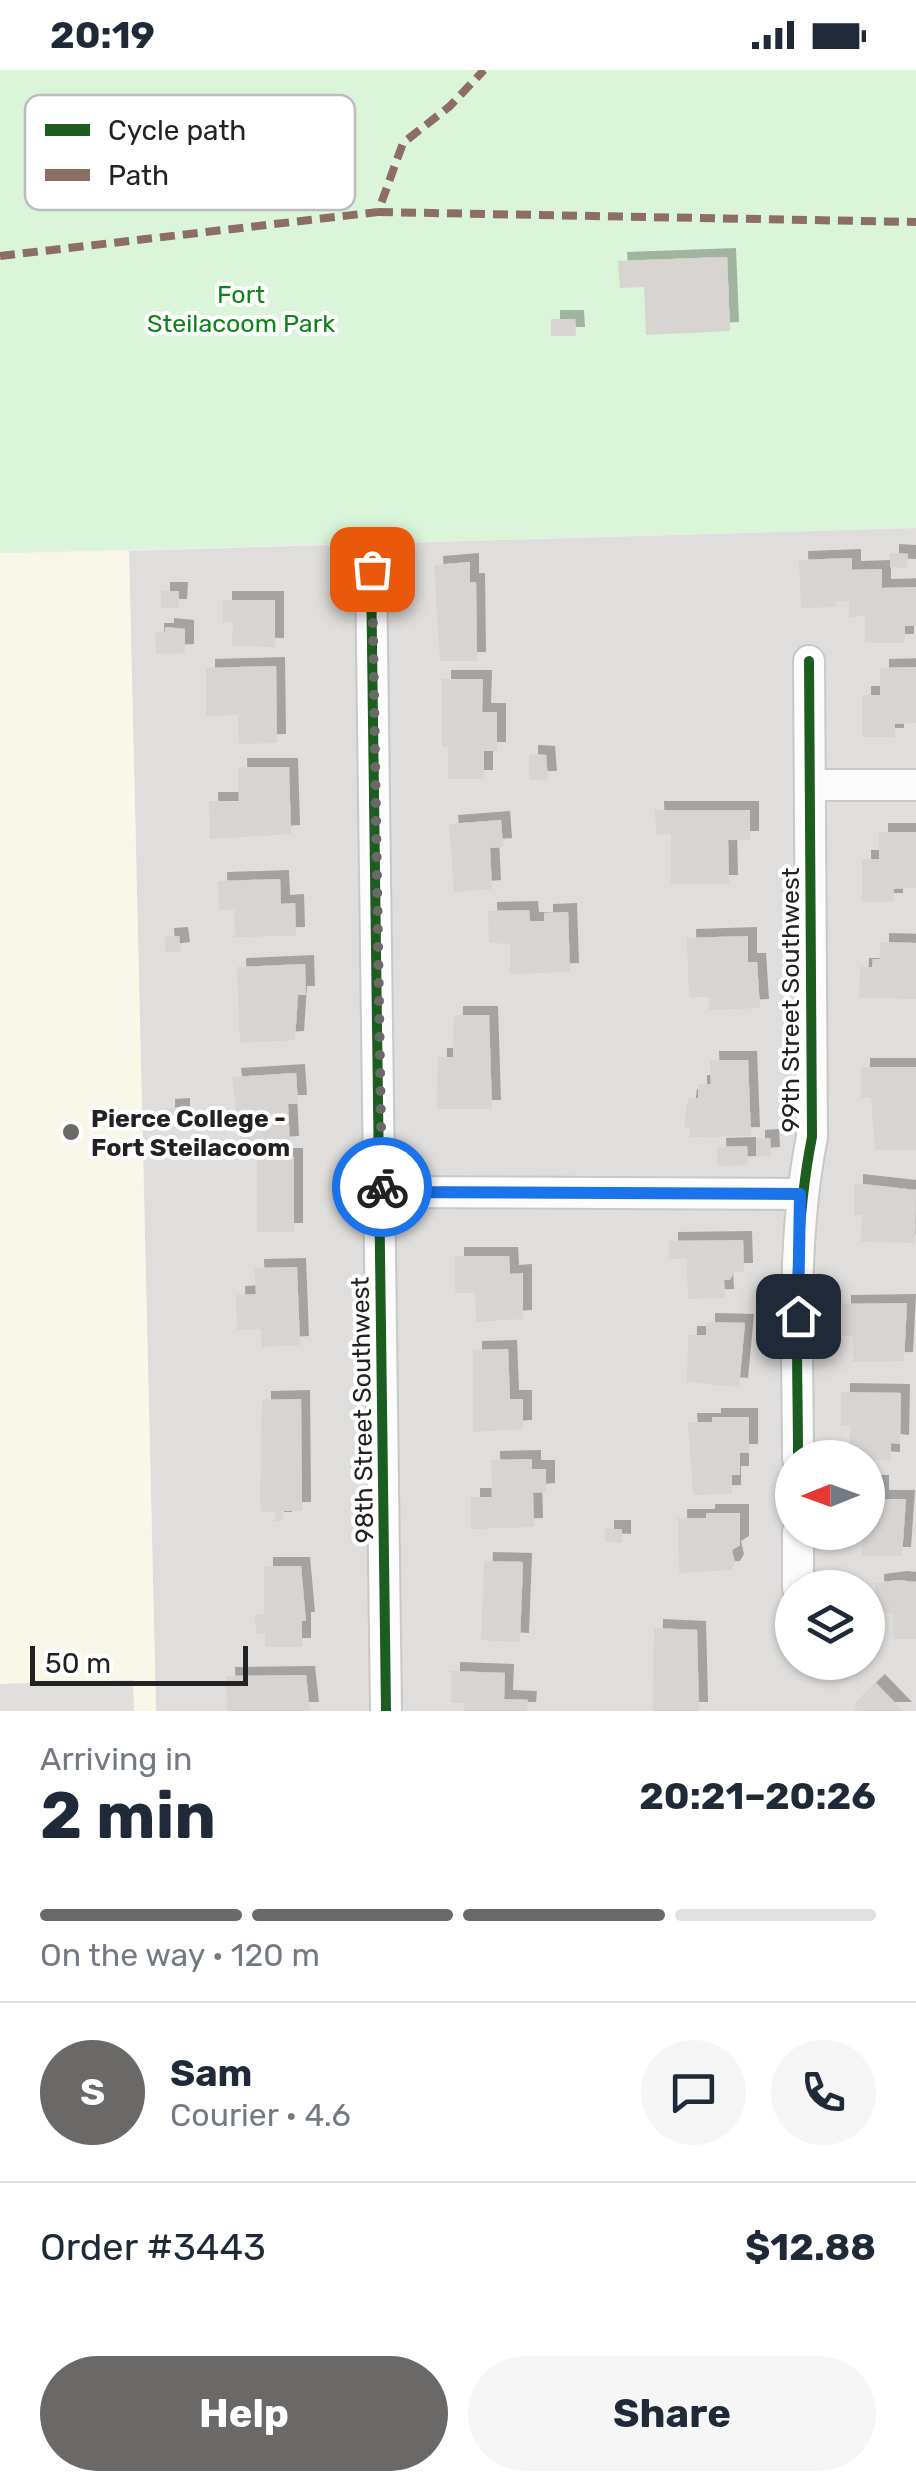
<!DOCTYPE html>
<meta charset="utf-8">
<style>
body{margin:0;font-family:Rubik,sans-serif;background:#f6f6f7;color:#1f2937;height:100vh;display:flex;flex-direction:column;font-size:38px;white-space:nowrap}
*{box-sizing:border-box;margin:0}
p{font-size:32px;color:#747a83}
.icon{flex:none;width:55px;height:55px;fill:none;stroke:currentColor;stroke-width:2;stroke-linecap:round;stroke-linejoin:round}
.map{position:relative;height:1641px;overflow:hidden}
.side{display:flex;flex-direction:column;background:#fff;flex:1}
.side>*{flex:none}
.needle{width:65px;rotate:269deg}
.tools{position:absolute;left:775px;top:1370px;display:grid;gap:20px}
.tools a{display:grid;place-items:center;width:110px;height:110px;border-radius:50%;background:#fff;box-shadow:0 2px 8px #0004;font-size:50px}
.scale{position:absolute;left:30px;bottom:25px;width:218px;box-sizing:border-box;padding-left:10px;border:5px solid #222;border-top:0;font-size:28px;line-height:35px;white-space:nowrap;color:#222;-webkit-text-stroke:8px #fff;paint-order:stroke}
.pin{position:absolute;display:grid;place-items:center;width:85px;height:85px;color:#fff;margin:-42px;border-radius:20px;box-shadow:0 5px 15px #0006}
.courier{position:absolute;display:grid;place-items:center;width:100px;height:100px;margin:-50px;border:8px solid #1a73e8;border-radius:50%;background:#fff;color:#222;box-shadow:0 2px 12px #0007}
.summary em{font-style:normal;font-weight:700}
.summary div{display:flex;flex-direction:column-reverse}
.summary{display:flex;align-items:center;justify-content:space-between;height:170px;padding:0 40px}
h1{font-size:65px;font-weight:700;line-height:75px}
.bar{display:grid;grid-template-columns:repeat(4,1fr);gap:15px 10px;align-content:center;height:120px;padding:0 40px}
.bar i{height:12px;border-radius:8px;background:#e0e1e3}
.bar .on{background:#6a6968}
.bar p{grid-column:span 4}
.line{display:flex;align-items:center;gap:25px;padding:0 40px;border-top:2px solid #e0e1e3}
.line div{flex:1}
.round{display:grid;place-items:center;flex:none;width:105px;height:105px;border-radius:52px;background:#f6f6f7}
.cta{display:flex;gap:20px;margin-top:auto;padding:20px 40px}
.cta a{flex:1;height:115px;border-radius:60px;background:#6a6968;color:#fff;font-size:40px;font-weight:700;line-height:115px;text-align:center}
.cta a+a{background:#f6f6f7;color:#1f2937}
.status{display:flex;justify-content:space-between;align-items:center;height:70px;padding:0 50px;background:#fff;direction:ltr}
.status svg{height:28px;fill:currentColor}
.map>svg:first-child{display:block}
.residential{fill:#dfdedc;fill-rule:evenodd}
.education{fill:#f8f7e8}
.park{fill:#daf5da}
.parking{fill:#e0dfde}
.building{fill:#d7d4d2;filter:url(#shadow)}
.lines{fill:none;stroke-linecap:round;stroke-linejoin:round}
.minor-casing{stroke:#c9c8c7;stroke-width:34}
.minor{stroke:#fdfcfc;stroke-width:30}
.quiet{stroke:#8d6e63;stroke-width:8;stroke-dasharray:15 8;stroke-linecap:butt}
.cycleway-casing{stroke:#fff;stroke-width:16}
.cycleway{stroke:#1b5e20;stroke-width:10}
.done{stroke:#6a6968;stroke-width:10;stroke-dasharray:0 18}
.route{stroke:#1a73e8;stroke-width:12}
.poi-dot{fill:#6a6968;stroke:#fff;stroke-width:4}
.labels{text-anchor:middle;stroke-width:8;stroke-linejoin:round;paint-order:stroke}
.park-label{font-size:25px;fill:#0c8416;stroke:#fff}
.street-label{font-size:25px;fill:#222;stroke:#fff}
.poi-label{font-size:25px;font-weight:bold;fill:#222;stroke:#fff;text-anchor:start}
.key{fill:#fff;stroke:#bdbdbd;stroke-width:2.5}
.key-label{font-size:28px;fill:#222}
</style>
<div class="status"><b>20:19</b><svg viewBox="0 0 49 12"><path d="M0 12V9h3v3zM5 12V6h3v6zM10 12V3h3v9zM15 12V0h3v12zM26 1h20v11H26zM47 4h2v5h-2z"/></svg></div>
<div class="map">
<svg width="916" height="1641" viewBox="0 0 916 1641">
<defs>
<filter id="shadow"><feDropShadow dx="9" dy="-9" stdDeviation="0" flood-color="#0004"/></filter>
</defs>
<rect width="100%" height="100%" fill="#f0eeeb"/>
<path class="residential" d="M916 458V1641H156L129 481ZM792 1388H868V1462H792ZM792 1518H868V1592H792Z"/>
<polygon class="education" points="129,481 156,1641 0,1641 0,483"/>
<polygon class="park" points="0,0 916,0 916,458 0,483"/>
<polygon class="parking" points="133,1610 134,1641 0,1641 0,1614"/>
<g class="building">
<polygon points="727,187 730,261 646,265 644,217 620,218 618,191"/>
<polygon points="551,249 575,249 576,266 551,266"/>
<polygon points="890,483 908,484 907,498 890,497"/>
<polygon points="852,488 852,500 882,499 882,518 916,517 916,556 905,556 905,573 865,573 865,546 849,547 849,531 835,532 836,537 801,538 799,490"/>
<polygon points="470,492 470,512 476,512 477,591 440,591 434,495"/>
<polygon points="161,521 179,521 178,538 161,538"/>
<polygon points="223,530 275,530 275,577 232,576 233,552 223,552"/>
<polygon points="165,557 185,559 185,583 156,584 155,562 165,562"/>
<polygon points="276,596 277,673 239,674 238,645 206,646 206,598"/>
<polygon points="916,597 916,653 895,654 895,667 862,667 862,625 880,625 880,598"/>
<polygon points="442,609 483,609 482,642 497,642 497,681 484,681 484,709 448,709 448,677 442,677"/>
<polygon points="529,684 546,685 548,710 529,710"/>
<polygon points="238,697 289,697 291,764 210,769 209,731 239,731"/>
<polygon points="655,740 750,740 750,770 728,770 729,814 671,814 671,764 656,765"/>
<polygon points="501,750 503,777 490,778 492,819 454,822 449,754"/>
<polygon points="879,762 916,762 916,818 894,819 894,832 862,832 862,789 879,789"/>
<polygon points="280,809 281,834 295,833 296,866 235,867 234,840 219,840 218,811"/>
<polygon points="529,840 530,851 544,851 544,843 568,842 570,902 510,904 510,874 489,873 488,841"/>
<polygon points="179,866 181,881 166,883 165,867"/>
<polygon points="748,866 748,892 757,892 760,938 709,940 709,927 689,927 687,868"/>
<polygon points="880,872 916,873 916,929 859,928 860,897 872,897 873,889 880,889"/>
<polygon points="305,894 306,925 298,925 295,970 240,973 237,897"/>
<polygon points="454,945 489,945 492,1039 437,1039 438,987 453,987"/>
<polygon points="710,990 748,990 751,1066 691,1067 689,1058 684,1058 688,1028 698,1028 698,1014 711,1014"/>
<polygon points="861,997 916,997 916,1080 875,1080 871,1028 861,1028"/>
<polygon points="296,1003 298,1034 288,1034 290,1075 241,1078 232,1007"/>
<polygon points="181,1037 181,1051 166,1051 166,1038"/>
<polygon points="770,1068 771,1086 756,1087 756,1069"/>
<polygon points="747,1076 748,1095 718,1096 717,1077"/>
<rect x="257" y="1087" width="37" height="75"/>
<polygon points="854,1113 916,1120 915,1173 861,1172 862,1145 854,1145"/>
<polygon points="743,1170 744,1202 734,1202 730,1210 724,1210 725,1228 688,1229 687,1189 669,1189 669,1171"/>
<polygon points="455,1186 509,1186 510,1204 523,1203 523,1249 476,1252 475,1223 455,1223"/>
<polygon points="297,1197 300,1275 262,1277 261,1259 237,1260 236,1225 256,1224 255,1198"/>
<polygon points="907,1233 904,1291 853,1292 853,1266 842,1266 842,1234"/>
<polygon points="706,1252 745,1253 739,1317 687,1312 688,1265 706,1265"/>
<polygon points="508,1279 510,1329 523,1329 523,1359 473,1362 473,1280"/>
<polygon points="841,1322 901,1323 900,1374 891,1373 891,1391 849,1388 850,1356 841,1356"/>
<polygon points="301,1329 302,1441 283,1441 283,1451 275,1451 275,1442 262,1442 260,1431 262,1330"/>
<polygon points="712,1347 749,1347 749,1383 740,1383 740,1405 732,1405 732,1424 693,1425 688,1352 712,1352"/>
<polygon points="532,1389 532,1399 546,1399 546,1422 533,1423 534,1457 471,1459 471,1427 492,1427 491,1390"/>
<polygon points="868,1414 880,1414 880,1429 906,1429 902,1486 862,1486 863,1462 868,1462"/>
<polygon points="706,1443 740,1443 740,1475 732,1480 735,1493 731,1500 679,1503 678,1448 706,1448"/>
<polygon points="605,1459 622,1459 622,1473 605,1472"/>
<polygon points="484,1491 523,1492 520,1572 481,1570"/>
<polygon points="264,1496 301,1496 306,1551 302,1551 302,1577 265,1577 265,1564 256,1564 255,1544 264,1544"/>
<polygon points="898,1510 916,1512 916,1569 893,1569 893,1543 876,1543 875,1513"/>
<polygon points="654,1558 697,1560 699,1641 653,1641"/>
<polygon points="451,1601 505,1603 504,1629 528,1630 527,1641 464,1641 464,1633 451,1633"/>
<polygon points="306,1605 310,1641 227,1641 226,1606"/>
<polygon points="876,1613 903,1641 853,1641 857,1637 854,1634"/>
</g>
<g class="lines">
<defs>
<g id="minor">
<polyline points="371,499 386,1641"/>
<polyline points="810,715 916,715"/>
<polyline points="382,1122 801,1124"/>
<path d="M798 1388C798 1281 791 1172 812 1067L809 591"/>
<polyline points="798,1518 798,1462"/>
</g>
</defs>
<use href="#minor" class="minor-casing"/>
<use href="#minor" class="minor"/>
<g class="quiet">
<polyline points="378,142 916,152"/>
<polyline points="0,186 378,142 403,73 450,36 484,0"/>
</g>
<defs>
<g id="cycleway">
<polyline points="371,499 386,1641"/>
<path d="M798 1388C798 1281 791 1172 812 1067L809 591"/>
</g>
</defs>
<use href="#cycleway" class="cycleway-casing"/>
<use href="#cycleway" class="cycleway"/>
</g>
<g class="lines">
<polyline class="done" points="372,499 382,1117"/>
<polyline class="route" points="382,1117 382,1122 800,1124 798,1246"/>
</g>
<circle class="poi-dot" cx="71" cy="1062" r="10"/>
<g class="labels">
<g class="park-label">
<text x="241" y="233">Fort<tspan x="241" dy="29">Steilacoom Park</tspan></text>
</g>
<g class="street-label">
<text transform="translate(790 930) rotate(-90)" y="9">99th Street Southwest</text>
<text transform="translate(362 1340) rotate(-91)" y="9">98th Street Southwest</text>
</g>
<g class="poi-label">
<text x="91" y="1057">Pierce College -<tspan x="91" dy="29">Fort Steilacoom</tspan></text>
</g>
</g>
<rect x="25" y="25" width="330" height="115" rx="15" class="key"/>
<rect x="45" y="54" width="45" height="12" fill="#1b5e20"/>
<rect x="45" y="99" width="45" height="12" fill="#8d6e63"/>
<g class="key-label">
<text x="108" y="70">Cycle path</text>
<text x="108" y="115">Path</text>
</g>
</svg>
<div class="tools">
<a><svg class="needle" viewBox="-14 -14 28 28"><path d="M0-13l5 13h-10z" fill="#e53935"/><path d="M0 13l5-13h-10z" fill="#747a83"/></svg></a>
<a><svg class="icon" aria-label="layers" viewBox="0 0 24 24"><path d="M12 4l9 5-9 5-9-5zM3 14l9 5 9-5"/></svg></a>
</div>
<div class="scale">50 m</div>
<div class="pin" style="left:372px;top:499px;background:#ea580c"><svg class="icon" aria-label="bag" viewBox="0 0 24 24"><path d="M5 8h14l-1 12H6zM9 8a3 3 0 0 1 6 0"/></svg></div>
<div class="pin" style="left:798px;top:1246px;background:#1f2937"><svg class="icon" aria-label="home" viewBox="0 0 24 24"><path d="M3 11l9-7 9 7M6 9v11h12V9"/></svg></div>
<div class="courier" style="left:382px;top:1117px"><svg class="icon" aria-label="bike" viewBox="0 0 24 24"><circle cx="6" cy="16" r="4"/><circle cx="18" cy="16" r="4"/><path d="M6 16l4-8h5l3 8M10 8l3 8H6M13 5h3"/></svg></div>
</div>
<section class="side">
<div class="summary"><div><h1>2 min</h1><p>Arriving in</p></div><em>20:21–20:26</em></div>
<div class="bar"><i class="on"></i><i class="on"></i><i class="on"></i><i></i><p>On the way · 120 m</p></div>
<div class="line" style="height:180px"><b class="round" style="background:#6a6968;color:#fff">S</b><div><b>Sam</b><p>Courier · 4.6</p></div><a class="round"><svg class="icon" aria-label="chat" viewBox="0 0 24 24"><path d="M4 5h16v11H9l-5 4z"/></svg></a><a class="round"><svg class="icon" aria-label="phone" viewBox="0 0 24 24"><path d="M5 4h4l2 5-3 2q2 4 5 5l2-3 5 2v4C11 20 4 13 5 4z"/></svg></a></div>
<div class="line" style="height:130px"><div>Order #3443</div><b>$12.88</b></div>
<div class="cta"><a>Help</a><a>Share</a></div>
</section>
